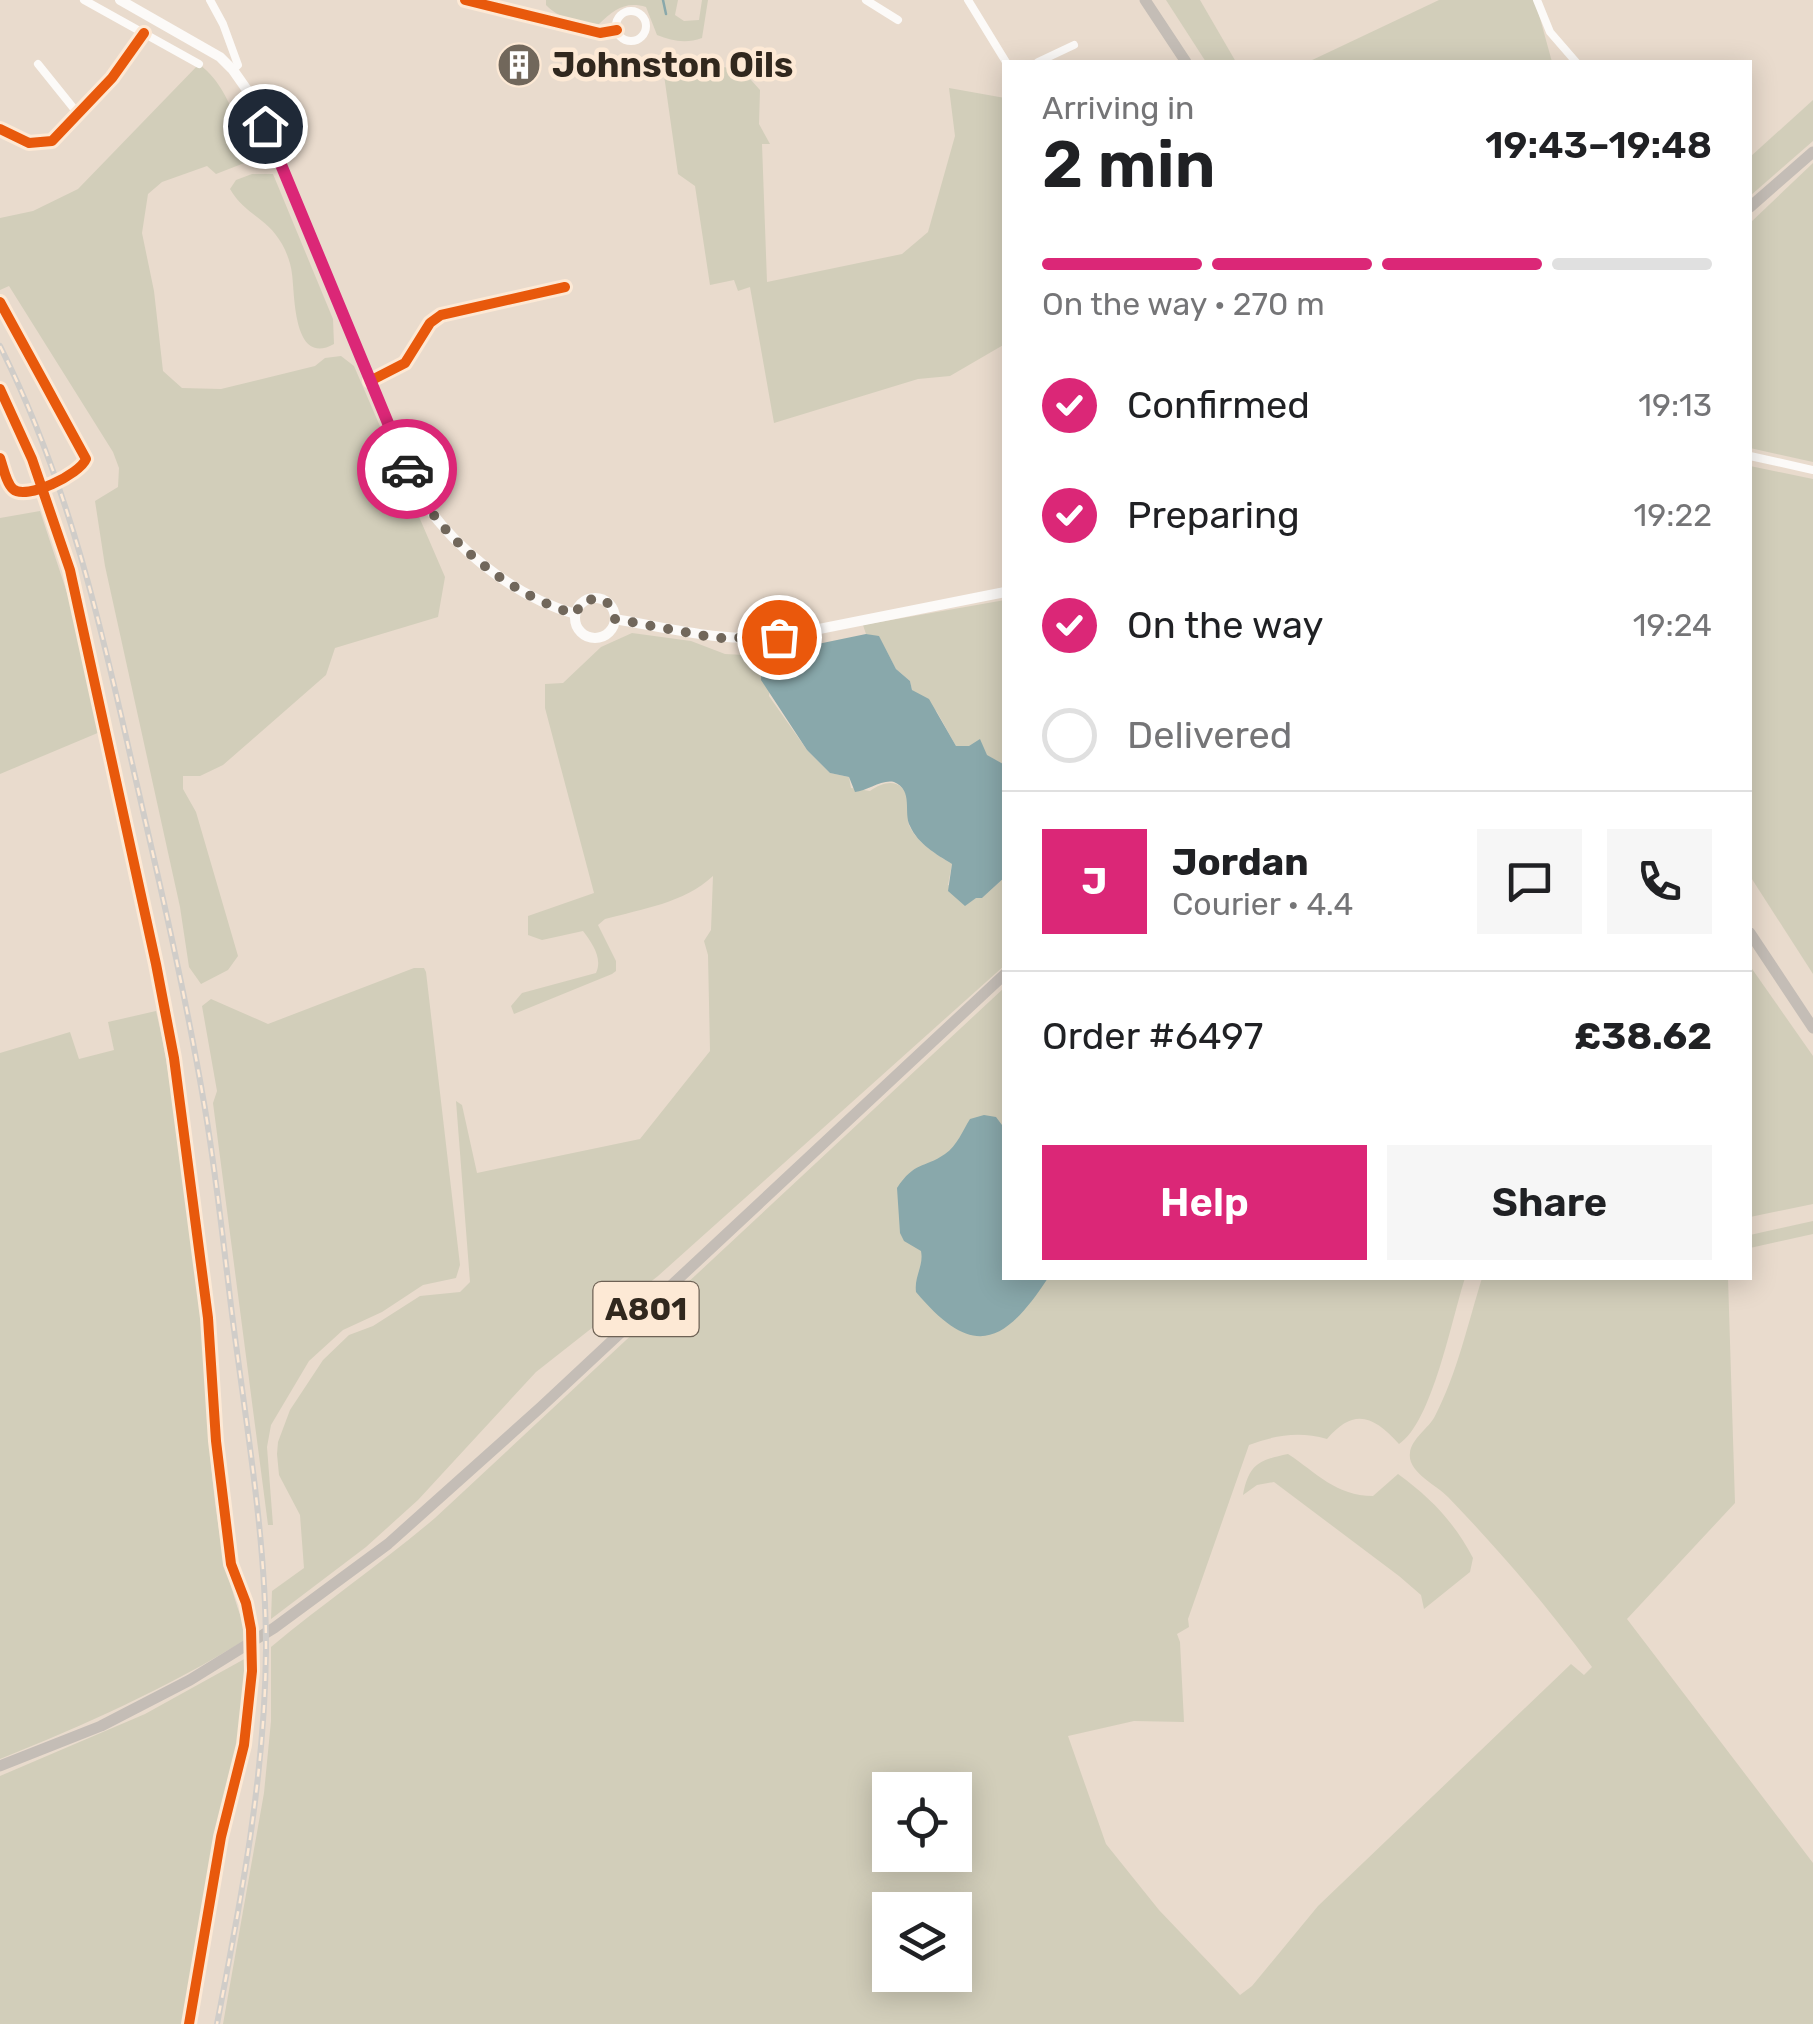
<!DOCTYPE html>
<meta charset="utf-8">
<style>
body{margin:0;font-family:Rubik,sans-serif;background:#f6f6f6;color:#202124;height:100vh;display:flex;flex-direction:column;font-size:38px;white-space:nowrap}
*{box-sizing:border-box;margin:0}
p{font-size:32px;color:#757577}
.icon{flex:none;width:55px;height:55px;fill:none;stroke:currentColor;stroke-width:2;stroke-linecap:round;stroke-linejoin:round}
.map{position:relative;flex:1;overflow:hidden}
.side{position:absolute;left:1002px;top:60px;width:750px;height:1220px;display:flex;flex-direction:column;background:#fff;border-radius:0px;box-shadow:0 5px 25px #0003}
.side>*{flex:none}
.tools{position:absolute;left:872px;top:1772px;display:grid;gap:20px}
.tools a{display:grid;place-items:center;width:100px;height:100px;border-radius:0px;background:#fff;box-shadow:0 5px 25px #0003;font-size:50px}
.pin{position:absolute;display:grid;place-items:center;width:85px;height:85px;color:#fff;margin:-42px;border:5px solid #fff;border-radius:50%;box-shadow:0 2px 10px #0007}
.courier{position:absolute;display:grid;place-items:center;width:100px;height:100px;margin:-50px;border:8px solid #db2777;border-radius:50%;background:#fff;color:#222;box-shadow:0 2px 12px #0007}
.summary em{font-style:normal;font-weight:600}
.summary div{display:flex;flex-direction:column-reverse}
.summary{display:flex;align-items:center;justify-content:space-between;height:170px;padding:0 40px}
h1{font-size:65px;font-weight:600;line-height:75px}
.bar{display:grid;grid-template-columns:repeat(4,1fr);gap:15px 10px;align-content:center;height:120px;padding:0 40px}
.bar i{height:12px;border-radius:8px;background:#e0e0e0}
.bar .selected{background:#db2777}
.bar p{grid-column:span 4}
.line{display:flex;align-items:center;gap:25px;padding:0 40px;border-top:2px solid #e0e0e0}
.line div{flex:1}
.round{display:grid;place-items:center;flex:none;width:105px;height:105px;border-radius:0px;background:#f6f6f6}
ol{padding:0 40px;list-style:none}
li{display:flex;align-items:center;gap:30px;height:110px}
li p{margin-inline-start:auto}
li .icon{padding:10px;border-radius:50%;background:#db2777;color:#fff;stroke-width:4}
li:last-child{color:#757577}
li i{width:55px;height:55px;border:5px solid #e0e0e0;border-radius:50%}
.action{display:flex;gap:20px;margin-top:auto;padding:20px 40px}
.action a{flex:1;height:115px;border-radius:0px;background:#db2777;color:#fff;font-size:40px;font-weight:600;line-height:115px;text-align:center}
.action a+a{background:#f6f6f6;color:#202124}
.map>svg:first-child{display:block}
.green{fill:#d2ceba;fill-rule:evenodd}
.water{fill:#89a8ab}
.lines{fill:none;stroke-linecap:round;stroke-linejoin:round}
.stream{stroke:#89a8ab;stroke-width:2.5}
.minor{stroke:#fcfaf8;stroke-width:8}
.secondary{stroke:#fcfaf8;stroke-width:10}
.primary{stroke:#c4bdb6;stroke-width:11}
.rail-casing{stroke:#d0cdc9;stroke-width:6}
.rail{stroke:#fde9d5;stroke-width:2.5;stroke-dasharray:8;stroke-linecap:butt}
.cycleway-casing{stroke:#fde9d5;stroke-width:16}
.cycleway{stroke:#e8590c;stroke-width:10}
.done{stroke:#71675b;stroke-width:10;stroke-dasharray:0 18}
.route{stroke:#db2777;stroke-width:12}
.labels{text-anchor:middle;stroke-width:9;stroke-linejoin:round;paint-order:stroke}
.shield{fill:#fde9d5;stroke:#6e6255;stroke-width:2.5}
.shield-label{font-size:32px;font-weight:bold;fill:#31281e}
.poi-label{font-size:35px;font-weight:bold;fill:#31281e;stroke:#fde9d5;text-anchor:start}
</style>
<div class="map">
<svg width="1813" height="2024" viewBox="0 0 1813 2024">
<rect width="100%" height="100%" fill="#e9dbcd"/>
<g class="green">
<path d="M546 0H678L675 15 684 21 699 20 702 0H708L702 38C686 44 672 41 657 35L646 7C625 1 614 10 599 24 580 23 559 19 546 5Z"/>
<polygon points="1166,0 1200,0 1236,62 1206,62"/>
<polygon points="1439,0 1535,0 1552,62 1308,62"/>
<polygon points="661,54 743,71 760,90 759,124 770,144 762,144 767,282 902,254 928,232 955,136 949,88 1005,98 1005,344 950,376 918,379 774,423 750,287 738,291 734,280 710,285 695,186 678,174"/>
<path d="M199 64C222 82 227 101 240 125 246 134 254 143 260 152L252 160 216 174 207 166 162 182 148 194 142 233 154 291 163 371 182 388 221 389 315 366 325 358 341 356 354 366 445 577 438 617 335 648 326 675 223 765 200 776H183V789L196 812 238 956 228 970 201 984 189 967 180 907 105 566 95 501 118 487 119 468 113 452 9 286 0 290V218L33 211 78 189Z"/>
<polygon points="1813,100 1813,141 1750,196 1750,157"/>
<polygon points="1813,163 1813,462 1750,448 1750,223"/>
<path d="M252 174H273L333 319 334 344C293 367 295 295 292 274 291 264 287 253 282 244 267 217 246 216 230 189L236 180Z"/>
<polygon points="1750,466 1813,479 1813,974 1750,876"/>
<polygon points="40,511 78,626 100,732 0,774 0,518"/>
<polygon points="1005,600 1005,765 969,746 956,746 937,712 912,690 910,681 896,669 879,637 866,634 863,625"/>
<path d="M632 633 691 641 725 654 746 655 771 649 779 652 773 661 769 696 807 750 830 773 849 777 851 788 870 791C885 780 903 778 908 800 910 808 906 818 909 825 917 843 936 854 952 864L948 885 982 898 1005 877V965L658 1276 536 1372 418 1500 366 1547 271 1619 272 1591 304 1568 300 1515 279 1475 277 1454 278 1442 290 1410 323 1360 349 1335 373 1326 420 1296 460 1292 470 1282 456 1101 462 1105 477 1173 640 1139 710 1051 708 955 704 941 711 930 713 876C684 903 642 909 605 919L598 925 616 961V971L612 974 514 1014 511 1006 522 993 596 973C603 958 592 943 583 931L542 940 528 935V916L594 893 545 708V684L563 683 601 647Z"/>
<polygon points="1750,966 1813,1056 1813,1204 1750,1217"/>
<polygon points="414,968 424,968 426,972 460,1265 456,1278 423,1285 382,1312 343,1330 309,1361 271,1425 267,1447 273,1525 268,1525 213,1103 217,1091 202,1006 211,999 268,1024"/>
<path d="M1005 987V1278H1465C1452 1318 1432 1423 1399 1444 1374 1416 1354 1407 1327 1439 1299 1431 1276 1435 1249 1445L1188 1619 1189 1627 1177 1634 1180 1642 1184 1722 1134 1721 1068 1736 1106 1844 1159 1910 1240 1995 1252 1986 1318 1906 1571 1664 1584 1675 1592 1667C1548 1607 1500 1551 1448 1497 1437 1485 1407 1472 1410 1453 1411 1439 1429 1428 1435 1416 1457 1374 1468 1323 1482 1278H1728L1735 1503 1627 1619 1813 1863V2024H223L264 1793 271 1721V1647C325 1602 382 1563 435 1518ZM890 1790H955V1855H890ZM890 1910H955V1975H890Z"/>
<path d="M156 1011C170 1068 175 1125 183 1184 190 1234 198 1284 202 1334 210 1434 209 1541 247 1633L245 1640C167 1688 85 1725 0 1759V1053L70 1032 79 1059 114 1050 108 1022Z"/>
<polygon points="1813,1221 1813,1234 1750,1248 1750,1235"/>
<path d="M1288 1454C1317 1473 1336 1496 1373 1496L1398 1474C1431 1498 1454 1522 1473 1558L1470 1572 1424 1609 1421 1595 1399 1576 1274 1482 1257 1485 1243 1495C1249 1464 1259 1460 1288 1454Z"/>
<polygon points="248,1657 238,1747 211,1855 199,1947 185,2024 0,2024 0,1776 145,1714"/>
</g>
<g class="water">
<path d="M866 634 879 636 896 669 910 681 912 690 929 699 956 746H969L980 739 987 755 1005 765V877L982 898H976L965 906 948 891 952 864C936 854 918 844 910 826 903 813 914 790 894 782 882 779 867 791 855 792L849 777 830 773 807 750 761 680 762 668 779 652Z"/>
<path d="M984 1115 996 1117 1005 1129V1278H1048C1004 1345 973 1360 916 1292 914 1276 924 1266 921 1251L904 1241 900 1233 897 1188C915 1161 923 1169 945 1154 957 1146 963 1130 970 1119Z"/>
</g>
<g class="lines">
<polyline class="stream" points="663,0 666,14"/>
<g class="minor">
<polyline points="84,0 199,64"/>
<polyline points="210,0 223,24 238,65 233,70"/>
<polyline points="465,0 600,33 617,30"/>
<polyline points="866,0 898,20"/>
<polyline points="968,0 1006,62"/>
<polyline points="1537,0 1550,32 1576,62"/>
<circle cx="631" cy="26" r="15"/>
<polyline points="1038,62 1074,45"/>
<polyline points="38,64 79,115"/>
<polyline points="0,129 29,143 52,141 112,78 144,33"/>
<polyline points="370,381 405,363 430,323 441,315 565,287"/>
<polyline points="1750,456 1813,470"/>
</g>
<g class="secondary">
<path d="M120 0 220 57 233 70 252 97 415 488C449 545 511 595 575 614"/>
<circle cx="595" cy="618" r="20"/>
<path d="M615 619C673 629 720 642 779 637L1005 592"/>
</g>
<g class="primary">
<polyline points="1145,0 1186,62"/>
<polyline points="1750,207 1813,152"/>
<polyline points="1750,933 1813,1028"/>
<polyline points="0,1766 101,1726 190,1680 274,1628 388,1544 541,1407 1005,974"/>
</g>
<defs>
<path id="rail" d="M0 346C68 481 101 625 134 772 160 884 186 996 205 1109 216 1174 223 1240 231 1306 245 1419 266 1534 266 1649 265 1776 241 1900 217 2024"/>
</defs>
<use href="#rail" class="rail-casing"/>
<use href="#rail" class="rail"/>
<defs>
<g id="cycleway">
<polyline points="465,0 600,33 617,30"/>
<polyline points="0,129 29,143 52,141 112,78 144,33"/>
<path d="M0 302 86 459C80 474 26 501 13 489 6 483 3 466 0 458"/>
<polyline points="370,381 405,363 430,323 441,315 565,287"/>
<polyline points="0,389 32,459 70,570 156,964 174,1058 208,1318 216,1441 231,1564 246,1603 251,1629 252,1671 244,1745 221,1837 189,2024"/>
</g>
</defs>
<use href="#cycleway" class="cycleway-casing"/>
<use href="#cycleway" class="cycleway"/>
</g>
<g class="lines">
<path class="done" d="M407 469C434 535 507 594 575 614L583 601 600 598 609 604 615 619 716 638 779 637"/>
<polyline class="route" points="265,126 407,469"/>
</g>
<defs>
<symbol id="building-disc" viewBox="-11 -11 22 22"><circle r="9.5" fill="#71675b" stroke="#fde9d5"/><path d="M-4-6H4V6H1V3H-1V6H-4ZM-2.5-4.3h1.7v1.8h-1.7ZM.8-4.3h1.7v1.8H.8ZM-2.5-1h1.7V.8h-1.7ZM.8-1h1.7V.8H.8Z" fill="#fff"/></symbol>
</defs>
<g fill-rule="evenodd">
<use href="#building-disc" x="494" y="40" width="50" height="50"/>
</g>
<g class="labels">
<rect class="shield" x="593.5" y="1282" width="105" height="54" rx="8"/>
<g class="shield-label">
<text x="646" y="1320">A801</text>
</g>
<g class="poi-label">
<text x="552" y="77">Johnston Oils</text>
</g>
</g>
</svg>
<div class="tools">
<a><svg class="icon" aria-label="locate" viewBox="0 0 24 24"><circle cx="12" cy="12" r="6"/><path d="M12 2v4M12 18v4M2 12h4M18 12h4"/></svg></a>
<a><svg class="icon" aria-label="layers" viewBox="0 0 24 24"><path d="M12 4l9 5-9 5-9-5zM3 14l9 5 9-5"/></svg></a>
</div>
<div class="pin" style="left:779px;top:637px;background:#ea580c"><svg class="icon" aria-label="bag" viewBox="0 0 24 24"><path d="M5 8h14l-1 12H6zM9 8a3 3 0 0 1 6 0"/></svg></div>
<div class="pin" style="left:265px;top:126px;background:#1f2937"><svg class="icon" aria-label="home" viewBox="0 0 24 24"><path d="M3 11l9-7 9 7M6 9v11h12V9"/></svg></div>
<div class="courier" style="left:407px;top:469px"><svg class="icon" aria-label="car" viewBox="0 0 24 24"><path d="M5 17H2v-5l4-1 3-4h7l3 4 3 1v5h-3M9 17h6M6 11h13"/><circle cx="7" cy="17" r="2"/><circle cx="17" cy="17" r="2"/></svg></div>
<section class="side">
<div class="summary"><div><h1>2 min</h1><p>Arriving in</p></div><em>19:43–19:48</em></div>
<div class="bar"><i class="selected"></i><i class="selected"></i><i class="selected"></i><i></i><p>On the way · 270 m</p></div>
<ol>
<li><svg class="icon" aria-label="check" viewBox="0 0 24 24"><path d="M5 12l5 5 9-10"/></svg>Confirmed<p>19:13</p></li>
<li><svg class="icon" aria-label="check" viewBox="0 0 24 24"><path d="M5 12l5 5 9-10"/></svg>Preparing<p>19:22</p></li>
<li><svg class="icon" aria-label="check" viewBox="0 0 24 24"><path d="M5 12l5 5 9-10"/></svg>On the way<p>19:24</p></li>
<li><i></i>Delivered</li>
</ol>
<div class="line" style="height:180px"><b class="round" style="background:#db2777;color:#fff">J</b><div><b>Jordan</b><p>Courier · 4.4</p></div><a class="round"><svg class="icon" aria-label="chat" viewBox="0 0 24 24"><path d="M4 5h16v11H9l-5 4z"/></svg></a><a class="round"><svg class="icon" aria-label="phone" viewBox="0 0 24 24"><path d="M5 4h4l2 5-3 2q2 4 5 5l2-3 5 2v4C11 20 4 13 5 4z"/></svg></a></div>
<div class="line" style="height:130px"><div>Order #6497</div><b>£38.62</b></div>
<div class="action"><a>Help</a><a>Share</a></div>
</section>
</div>
